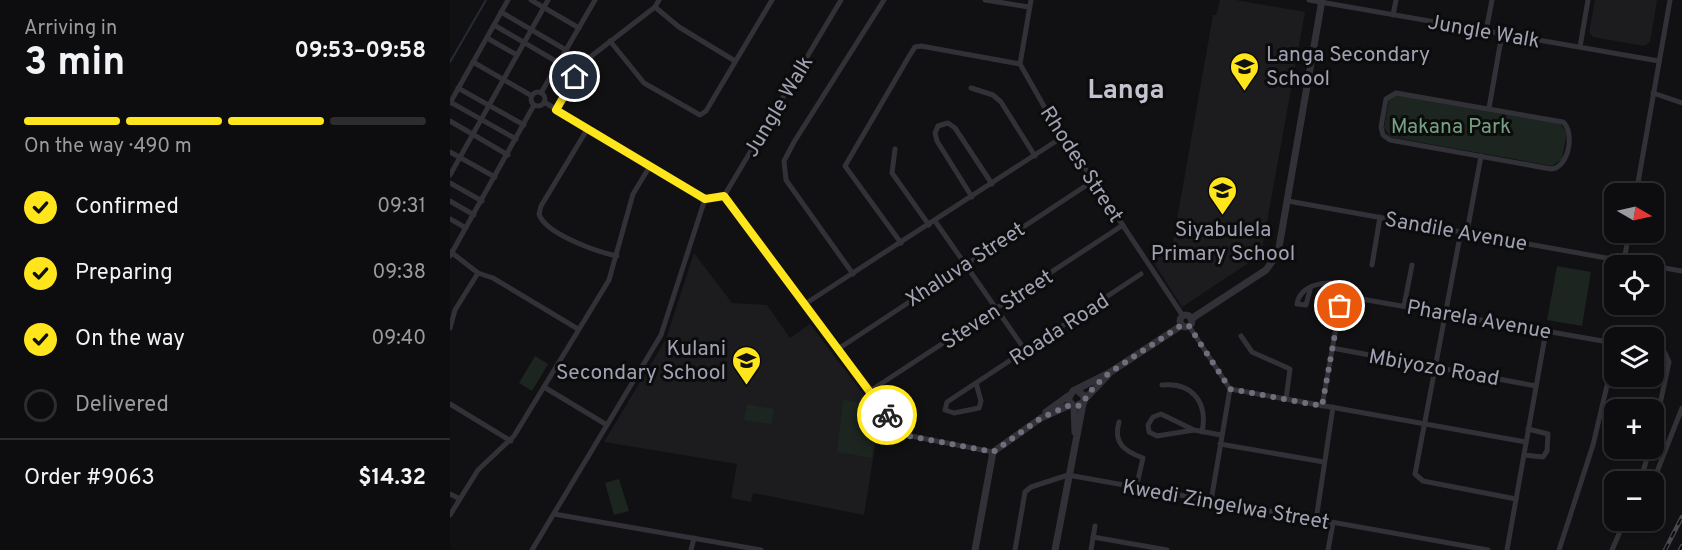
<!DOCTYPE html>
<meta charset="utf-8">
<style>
body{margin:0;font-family:Overpass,sans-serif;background:#1b1a1c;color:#f1f3f6;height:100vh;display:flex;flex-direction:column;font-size:22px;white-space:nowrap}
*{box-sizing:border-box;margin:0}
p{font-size:20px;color:#9a9b9e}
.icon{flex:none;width:33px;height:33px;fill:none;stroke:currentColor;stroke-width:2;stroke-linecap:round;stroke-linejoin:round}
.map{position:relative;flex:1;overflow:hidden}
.drawer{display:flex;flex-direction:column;background:#0d0c0e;width:450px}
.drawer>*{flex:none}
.needle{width:39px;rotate:99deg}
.tools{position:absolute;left:1154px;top:183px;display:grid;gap:12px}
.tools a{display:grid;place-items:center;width:60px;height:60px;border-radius:12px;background:#0d0c0e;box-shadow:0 2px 4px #0004,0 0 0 2px #2d2c2e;font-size:30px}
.pin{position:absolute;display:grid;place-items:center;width:51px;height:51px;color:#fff;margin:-26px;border:3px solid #fff;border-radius:50%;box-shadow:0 2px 6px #0007}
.courier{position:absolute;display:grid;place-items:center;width:60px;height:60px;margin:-30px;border:4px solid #ffe51c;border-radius:50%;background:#fff;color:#222;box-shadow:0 2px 8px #0007}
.summary em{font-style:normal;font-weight:700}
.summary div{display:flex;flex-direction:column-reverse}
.summary{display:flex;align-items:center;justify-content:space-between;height:102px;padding:0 24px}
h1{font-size:39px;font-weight:700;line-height:45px}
.bar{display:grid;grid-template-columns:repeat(4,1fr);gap:9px 6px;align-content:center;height:72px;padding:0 24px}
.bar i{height:8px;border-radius:4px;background:#2d2c2e}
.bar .current{background:#ffe51c}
.bar p{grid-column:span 4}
.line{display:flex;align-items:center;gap:15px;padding:0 24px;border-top:2px solid #2d2c2e}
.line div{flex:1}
ol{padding:0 24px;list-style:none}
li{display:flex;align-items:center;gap:18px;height:66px}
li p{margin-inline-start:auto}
li .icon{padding:6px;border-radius:50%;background:#ffe51c;color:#111;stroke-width:4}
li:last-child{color:#9a9b9e}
li i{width:33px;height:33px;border:3px solid #2d2c2e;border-radius:50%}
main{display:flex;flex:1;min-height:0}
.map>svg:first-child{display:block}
.built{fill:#1c1c1f}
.green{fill:#1c251f}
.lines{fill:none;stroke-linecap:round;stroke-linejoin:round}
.stream{stroke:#262c37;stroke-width:2}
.minor{stroke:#323137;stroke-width:5}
.tertiary{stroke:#323137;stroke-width:7}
.rail-casing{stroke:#484851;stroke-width:4.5}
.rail{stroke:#0c0c0d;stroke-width:2;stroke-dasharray:7;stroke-linecap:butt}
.done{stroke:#6e6f7b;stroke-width:6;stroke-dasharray:0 10.8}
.route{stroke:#ffe51c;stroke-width:8}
.labels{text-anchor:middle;stroke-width:6;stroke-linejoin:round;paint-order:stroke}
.street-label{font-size:21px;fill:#a0a2b4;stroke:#0c0c0d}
.poi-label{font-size:21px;fill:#a0a2b4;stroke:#0c0c0d;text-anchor:start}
.park-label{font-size:21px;fill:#75a182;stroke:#0c0c0d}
.district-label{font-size:27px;font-weight:bold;fill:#c2c2d0;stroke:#0c0c0d}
</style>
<main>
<section class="drawer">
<div class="summary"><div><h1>3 min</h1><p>Arriving in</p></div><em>09:53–09:58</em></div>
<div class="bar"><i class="current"></i><i class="current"></i><i class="current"></i><i></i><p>On the way · 490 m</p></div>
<ol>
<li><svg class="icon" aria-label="check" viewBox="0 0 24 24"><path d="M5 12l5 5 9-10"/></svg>Confirmed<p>09:31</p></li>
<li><svg class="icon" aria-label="check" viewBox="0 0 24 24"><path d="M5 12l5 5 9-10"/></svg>Preparing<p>09:38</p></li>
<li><svg class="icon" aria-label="check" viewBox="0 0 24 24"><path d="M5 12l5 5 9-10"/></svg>On the way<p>09:40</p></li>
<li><i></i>Delivered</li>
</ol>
<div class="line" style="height:78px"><div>Order #9063</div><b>$14.32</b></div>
</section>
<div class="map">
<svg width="1232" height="550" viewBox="0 0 1232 550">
<rect width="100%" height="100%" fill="#111012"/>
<g class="built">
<polygon points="770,0 786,0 855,12 812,249 806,258 732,307 700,257 722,248 763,15 766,15"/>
<polygon points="1145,0 1207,0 1200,42 1194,46 1143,37 1139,32"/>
<polygon points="244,253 282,303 317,305 340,338 360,324 430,416 414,515 303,493 301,502 281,498 287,464 154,442 216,339"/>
</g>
<g class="green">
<polygon points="947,95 1110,123 1117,133 1112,159 1102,166 940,137 934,128 939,100"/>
<polygon points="1107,266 1141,272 1132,326 1097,320"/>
<polygon points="85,356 98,364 82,391 69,383"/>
<polygon points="393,400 411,403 409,415 426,418 422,458 387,452"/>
<polygon points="297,404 324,409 321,424 294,420"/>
<polygon points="169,479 179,511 164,515 155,483"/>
</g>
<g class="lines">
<polyline class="stream" points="0,62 36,0"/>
<g class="minor">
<polyline points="81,0 129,28"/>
<polyline points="535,0 579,7"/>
<polyline points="581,0 570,64 595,108 733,316"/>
<polyline points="859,0 1209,61"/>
<polyline points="205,7 229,27 285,61"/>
<polyline points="51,12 116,50"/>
<polyline points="943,15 946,0"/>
<polyline points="44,25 109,63"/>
<polyline points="1036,31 1042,0"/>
<polyline points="37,38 67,55"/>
<polyline points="160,41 194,83 250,115 256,111 322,0"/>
<polyline points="1130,47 1138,0"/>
<polyline points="23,62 82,96"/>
<polyline points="8,88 74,125"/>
<polyline points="521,88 543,95 551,102 585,156"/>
<circle cx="88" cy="99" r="7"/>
<polyline points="91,93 145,0"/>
<path d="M946 93 1113 122C1125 132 1119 168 1101 169L940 140 933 135 931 127 936 99Z"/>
<polyline points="1203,93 1232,103"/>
<polyline points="0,102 66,139"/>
<polyline points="94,102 255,199"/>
<polyline points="0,103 58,0"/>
<polyline points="1039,108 1052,34"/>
<polyline points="106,110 135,61 205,7 209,0"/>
<polyline points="0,121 58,155"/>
<path d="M138 128 91 206 89 214C95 234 148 252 167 256"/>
<polyline points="445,149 442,173 479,225"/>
<polyline points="0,152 45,177"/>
<polyline points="0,175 98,0"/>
<polyline points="0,183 32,201"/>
<polyline points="1186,194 1220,0"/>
<polyline points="274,196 451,434 543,452"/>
<polyline points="522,197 487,141 485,133 488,126 498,123 505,128 542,184"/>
<polyline points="255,199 274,196 391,0"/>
<polyline points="0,201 24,215"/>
<polyline points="838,201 1201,266"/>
<polyline points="0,219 16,228"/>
<polyline points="485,221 575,350"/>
<polyline points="1011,231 965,474 973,481 1066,499"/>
<polyline points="1017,232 1031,156"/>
<polyline points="451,243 395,166 461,53 465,47 471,46 570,64"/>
<polyline points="1,252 28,273"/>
<polyline points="0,256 84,105"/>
<polyline points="1174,261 1179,232"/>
<polyline points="922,265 930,217"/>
<polyline points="1203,266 1232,271"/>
<polyline points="403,274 336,180 334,161 344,142 434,0"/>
<path d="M860 290 856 305 847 304C850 285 875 280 890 285L894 296"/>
<polyline points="894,296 1164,343"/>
<polyline points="355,304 614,136"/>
<polyline points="954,306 962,265"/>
<polyline points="739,326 780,389 1076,442"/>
<polyline points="0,328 5,310 28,273 43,278 128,329"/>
<polyline points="791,336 802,352 840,369 836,399"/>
<polyline points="882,348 1086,386"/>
<polyline points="388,349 643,181"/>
<polyline points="1203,350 1215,353 1219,362 1203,437"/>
<polyline points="526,383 531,401 529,408 504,413 495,410 497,402 691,274"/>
<path d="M712 385C743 382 758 403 752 432"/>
<polyline points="94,387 157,425"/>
<polyline points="420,391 673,225"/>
<polyline points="0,404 61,441"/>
<polyline points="872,406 890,306 894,296"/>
<path d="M669 422C663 443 674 451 693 458L686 488"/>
<polyline points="744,430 707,436 699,432 698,425 703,417 711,414 744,430 771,435"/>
<polyline points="770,444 874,462"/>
<polyline points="1074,455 1093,457 1097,451 1098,434 1078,429"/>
<polyline points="1190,482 1200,448"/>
<polyline points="1203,482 1232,408"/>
<polyline points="0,494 10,499"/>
<polyline points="761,501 780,389"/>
<polyline points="104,514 311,550"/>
<polyline points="0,515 28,470 64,436 159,280 183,194 200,166"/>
<polyline points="866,520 883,407"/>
<polyline points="643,537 717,550"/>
<polyline points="82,550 211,335 255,199"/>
<polyline points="241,550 244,538"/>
<polyline points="565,550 575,492 581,487 618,475 1038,550"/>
<polyline points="641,550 645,526"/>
<polyline points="878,550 883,523"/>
<polyline points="1057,550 1096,331"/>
<polyline points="1109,550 1143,445 1159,377"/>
<polyline points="1162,550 1175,520"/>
</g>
<g class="tertiary">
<circle cx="736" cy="321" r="6"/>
<polyline points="741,319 816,270 828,253 872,0"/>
<polyline points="627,390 634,396 634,402 624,407 618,399 623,391 659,373 732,325"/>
<polyline points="635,399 658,375"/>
<polyline points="624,407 625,432"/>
<polyline points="596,412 618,396"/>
<polyline points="525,550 543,452 591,418 620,405"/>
<polyline points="605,550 633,404"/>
</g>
<defs>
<g id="rail">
<polyline points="1215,550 1232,517"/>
<polyline points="1230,550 1232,546"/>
</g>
</defs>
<use href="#rail" class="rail-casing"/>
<use href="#rail" class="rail"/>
</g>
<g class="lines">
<polyline class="done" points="437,415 454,435 543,452 591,418 620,405 630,406 644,387 659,373 732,325 739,326 780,389 872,406 890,306"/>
<polyline class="route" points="125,77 106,110 255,199 274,196 437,415"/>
</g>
<defs>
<symbol id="school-pin" viewBox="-11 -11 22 30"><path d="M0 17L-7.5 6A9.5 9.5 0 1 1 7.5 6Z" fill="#ffe51c" stroke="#0c0c0d"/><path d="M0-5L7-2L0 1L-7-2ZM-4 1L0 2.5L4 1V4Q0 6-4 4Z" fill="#111"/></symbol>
</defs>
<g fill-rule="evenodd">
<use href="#school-pin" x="778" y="50" width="33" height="45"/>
<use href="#school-pin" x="756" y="174" width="33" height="45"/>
<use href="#school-pin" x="280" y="344" width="33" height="45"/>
</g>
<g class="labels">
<g class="street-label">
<text transform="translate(1034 31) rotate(10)" y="7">Jungle Walk</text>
<text transform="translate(328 106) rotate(-59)" y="7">Jungle Walk</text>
<text transform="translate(632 164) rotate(57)" y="7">Rhodes Street</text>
<text transform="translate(1006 231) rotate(10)" y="7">Sandile Avenue</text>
<text transform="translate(515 264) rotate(-33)" y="7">Xhaluva Street</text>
<text transform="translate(547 309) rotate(-33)" y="7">Steven Street</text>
<text transform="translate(1029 319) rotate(10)" y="7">Pharela Avenue</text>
<text transform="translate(609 329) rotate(-33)" y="7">Roada Road</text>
<text transform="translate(984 367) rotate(10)" y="7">Mbiyozo Road</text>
<text transform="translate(776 504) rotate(10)" y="7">Kwedi Zingelwa Street</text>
</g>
<g class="poi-label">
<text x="816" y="61">Langa Secondary<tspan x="816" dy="24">School</tspan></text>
<text x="773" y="236" text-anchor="middle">Siyabulela<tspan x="773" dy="24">Primary School</tspan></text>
<text x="276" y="355" text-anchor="end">Kulani<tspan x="276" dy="24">Secondary School</tspan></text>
</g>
<g class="park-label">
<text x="1001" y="133">Makana Park</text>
</g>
<g class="district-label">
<text x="676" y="98">Langa</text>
</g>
</g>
</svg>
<div class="tools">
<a><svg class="needle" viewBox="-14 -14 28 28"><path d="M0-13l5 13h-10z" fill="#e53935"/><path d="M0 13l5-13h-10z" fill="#9a9b9e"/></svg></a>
<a><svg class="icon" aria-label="locate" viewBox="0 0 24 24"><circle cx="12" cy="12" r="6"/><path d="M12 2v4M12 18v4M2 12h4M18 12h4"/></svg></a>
<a><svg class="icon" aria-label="layers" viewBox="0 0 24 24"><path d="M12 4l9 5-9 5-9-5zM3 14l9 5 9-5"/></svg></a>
<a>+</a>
<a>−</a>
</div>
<div class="pin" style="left:890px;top:306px;background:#ea580c"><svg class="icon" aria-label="bag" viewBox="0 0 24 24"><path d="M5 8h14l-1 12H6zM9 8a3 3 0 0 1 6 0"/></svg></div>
<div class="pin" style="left:125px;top:77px;background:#1f2937"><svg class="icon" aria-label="home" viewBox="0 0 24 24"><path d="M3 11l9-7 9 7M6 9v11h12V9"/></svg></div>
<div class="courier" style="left:437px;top:415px"><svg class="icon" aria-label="bike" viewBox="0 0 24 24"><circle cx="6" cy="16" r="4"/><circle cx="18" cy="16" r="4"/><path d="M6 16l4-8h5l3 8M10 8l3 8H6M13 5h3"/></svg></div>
</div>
</main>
